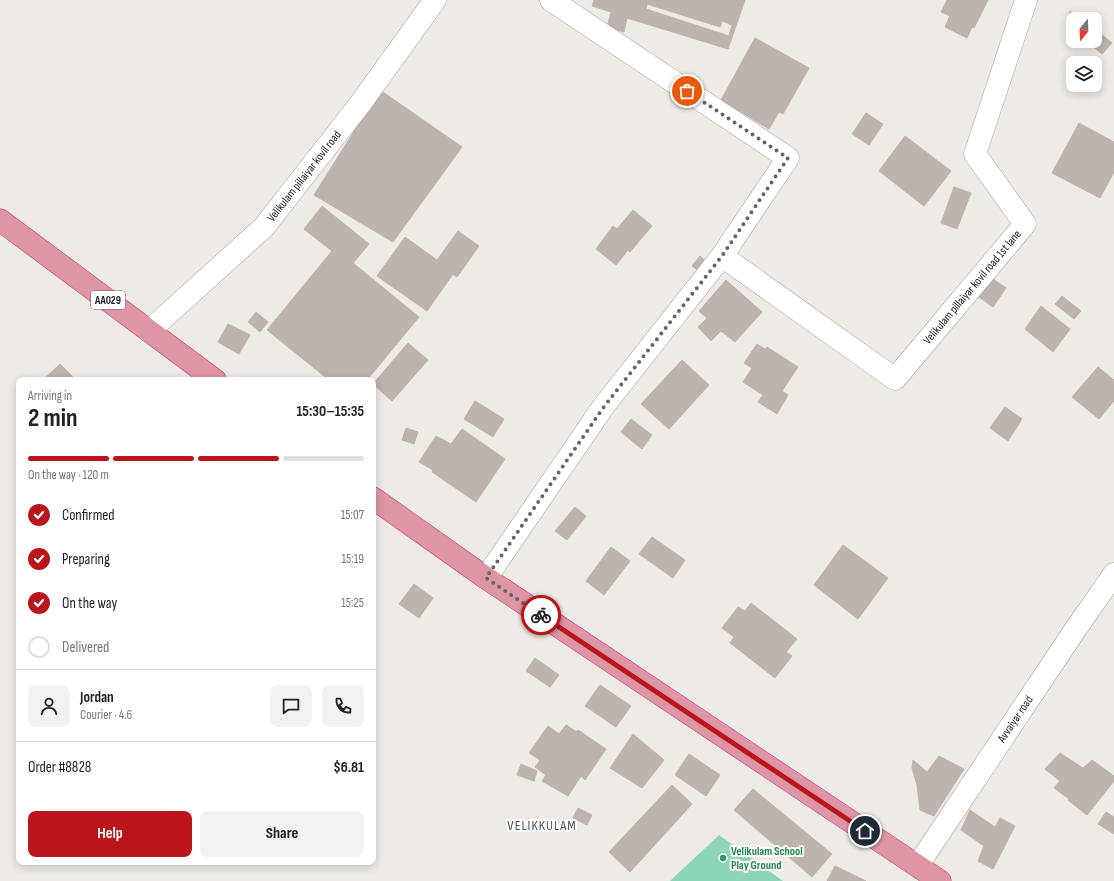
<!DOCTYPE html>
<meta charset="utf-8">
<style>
body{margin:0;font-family:"Sofia Sans Condensed",sans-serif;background:#f2f2f2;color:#222;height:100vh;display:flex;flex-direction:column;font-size:15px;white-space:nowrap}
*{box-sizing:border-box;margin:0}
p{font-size:13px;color:#767676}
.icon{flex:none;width:22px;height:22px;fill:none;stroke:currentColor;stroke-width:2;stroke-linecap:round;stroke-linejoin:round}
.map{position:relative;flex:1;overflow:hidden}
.side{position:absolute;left:16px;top:377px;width:360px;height:488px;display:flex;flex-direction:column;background:#fff;border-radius:8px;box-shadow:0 2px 10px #0003}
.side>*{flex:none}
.needle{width:26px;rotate:199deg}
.controls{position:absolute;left:1066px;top:12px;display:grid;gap:8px}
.controls a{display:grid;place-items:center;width:36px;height:36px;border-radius:8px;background:#fff;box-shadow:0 2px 10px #0003;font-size:20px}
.pin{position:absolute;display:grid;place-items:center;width:34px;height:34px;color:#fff;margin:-17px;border:2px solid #fff;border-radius:50%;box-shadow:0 1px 4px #0007}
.courier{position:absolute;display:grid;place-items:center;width:40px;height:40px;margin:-20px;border:3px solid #b9151b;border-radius:50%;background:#fff;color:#222;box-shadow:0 1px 5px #0007}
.overview em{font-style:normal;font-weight:700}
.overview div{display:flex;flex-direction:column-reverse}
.overview{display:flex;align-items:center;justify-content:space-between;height:68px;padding:0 12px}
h1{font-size:26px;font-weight:700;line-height:30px}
.bar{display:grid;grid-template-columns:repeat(4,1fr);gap:6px 4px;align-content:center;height:48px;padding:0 12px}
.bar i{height:5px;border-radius:3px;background:#e0e0e0}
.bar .selected{background:#b9151b}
.bar p{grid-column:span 4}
.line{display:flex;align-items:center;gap:10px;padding:0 12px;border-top:1px solid #e0e0e0}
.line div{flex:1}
.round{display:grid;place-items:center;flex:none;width:42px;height:42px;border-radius:8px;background:#f2f2f2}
ol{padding:0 12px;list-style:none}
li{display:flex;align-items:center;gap:12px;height:44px}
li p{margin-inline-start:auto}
li .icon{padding:4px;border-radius:50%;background:#b9151b;color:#fff;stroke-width:4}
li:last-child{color:#767676}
li i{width:22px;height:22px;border:2px solid #e0e0e0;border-radius:50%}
.button{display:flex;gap:8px;margin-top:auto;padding:8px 12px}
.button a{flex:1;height:46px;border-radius:8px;background:#b9151b;color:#fff;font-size:16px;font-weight:700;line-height:46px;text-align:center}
.button a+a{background:#f2f2f2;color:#222}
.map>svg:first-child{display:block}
.pitch{fill:#8cd5b6}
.building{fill:#bcb4af;stroke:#bfb2aa;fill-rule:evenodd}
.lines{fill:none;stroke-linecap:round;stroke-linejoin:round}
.minor-casing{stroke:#a0a0a0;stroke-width:23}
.highway-casing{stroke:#c9376f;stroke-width:23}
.minor{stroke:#fff;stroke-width:22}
.highway{stroke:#de96a6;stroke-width:22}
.done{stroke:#676665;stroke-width:4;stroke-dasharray:0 7.2}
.route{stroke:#b9151b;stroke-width:5}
.leisure-dot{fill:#2e9e5b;stroke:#fff;stroke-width:1.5}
.labels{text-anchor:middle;stroke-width:4;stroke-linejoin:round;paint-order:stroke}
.shield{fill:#fff;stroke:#626262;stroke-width:1}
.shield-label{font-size:11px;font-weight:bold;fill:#1f1f1f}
.street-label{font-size:12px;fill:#1f1f1f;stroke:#fff}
.leisure-label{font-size:12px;font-weight:bold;fill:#27864d;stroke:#fff;text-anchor:start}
.quarter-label{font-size:14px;letter-spacing:1px;fill:#525252;stroke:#fff}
</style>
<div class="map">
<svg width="1114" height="881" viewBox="0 0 1114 881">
<rect width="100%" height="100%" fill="#eeebe6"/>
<polygon class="pitch" points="719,835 783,881 670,881"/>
<g class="building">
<path d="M594 0H745L728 49 627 18 624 32 607 27 611 12 592 6ZM647 4 720 27 722 21 732 25 729 36 646 9Z"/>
<polygon points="947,0 988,0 974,28 972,27 967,38 945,27 950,16 941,12"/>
<polygon points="1070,11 1085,19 1073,19 1073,24 1066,20"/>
<polygon points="1095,29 1112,43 1102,54 1086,41 1095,41"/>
<polygon points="755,38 809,68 783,114 779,112 769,129 721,100"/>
<polygon points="380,90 462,147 393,242 314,195"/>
<polygon points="866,113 883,124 869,145 852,134"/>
<polygon points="1079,123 1114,142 1114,172 1100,198 1052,173"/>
<polygon points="905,136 951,171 924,206 879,171"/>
<polygon points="954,187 971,193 957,229 941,223"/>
<polygon points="322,206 369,244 353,263 419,317 367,380 329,380 267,330 332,251 304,229"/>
<polygon points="633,210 652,226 630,252 628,250 616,265 596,249 613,226 617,229"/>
<polygon points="458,231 479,246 457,277 453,274 427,311 377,276 405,237 437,260"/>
<polygon points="700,256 709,264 702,273 692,266"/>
<polygon points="986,274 1006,288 993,307 973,293"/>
<polygon points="726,280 762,312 735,342 721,331 711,341 698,327 707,318 699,311"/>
<polygon points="1062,296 1081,311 1074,319 1055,304"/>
<polygon points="1041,306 1070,329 1053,352 1025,329"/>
<polygon points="256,312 268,322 260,332 248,322"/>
<polygon points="228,324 250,335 239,354 218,342"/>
<polygon points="408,343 428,360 392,401 373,384"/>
<polygon points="757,344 765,349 767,347 798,367 782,391 788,395 777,414 758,402 763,395 743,382 752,368 744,363"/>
<polygon points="682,360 709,385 669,429 641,404"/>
<polygon points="60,364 76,380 43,380"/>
<polygon points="1098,367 1114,380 1114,401 1099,419 1072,397"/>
<polygon points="475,401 504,419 493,437 464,419"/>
<polygon points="1005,407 1022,419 1008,441 990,428"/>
<polygon points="631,419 652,435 642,449 621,432"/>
<polygon points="406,428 418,432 414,444 402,440"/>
<polygon points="462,429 505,459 476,502 432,472 433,470 419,462 436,436 451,444"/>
<polygon points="575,507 586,516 567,540 555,531"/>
<polygon points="652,537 685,560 673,578 639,554"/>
<polygon points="843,545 888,578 858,619 814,585"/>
<polygon points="611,547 630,561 604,595 586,581"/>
<polygon points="414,584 433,598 419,618 399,604"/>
<polygon points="751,603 797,639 786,652 792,656 775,678 730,643 734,637 722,628 738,607 745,611"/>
<polygon points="535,658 559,675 550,687 526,671"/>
<polygon points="600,685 631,706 616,727 585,706"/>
<polygon points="566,725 577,732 578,730 606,749 585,780 581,776 568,796 542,781 546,775 535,767 540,760 529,753 548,726 559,734"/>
<polygon points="633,734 664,760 642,788 610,768"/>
<polygon points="1060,753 1083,768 1092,760 1114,776 1114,781 1087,815 1068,800 1069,799 1054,788 1060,781 1045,769"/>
<polygon points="689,754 720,775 706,796 675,775"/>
<polygon points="939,756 964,769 934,816 920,810 917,785 912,768 913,760 927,772"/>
<polygon points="521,764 537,771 534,781 517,775"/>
<polygon points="672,785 692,804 630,872 609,852"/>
<polygon points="753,789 832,854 812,877 734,810"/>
<polygon points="578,808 592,815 587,825 573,818"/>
<polygon points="970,810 995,827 1000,818 1015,826 993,869 978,861 984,846 961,830"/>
<polygon points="1106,812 1114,817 1114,834 1098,824"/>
<polygon points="835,866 866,881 827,881"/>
</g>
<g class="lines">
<defs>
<g id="minor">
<polyline points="722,256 895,379 1025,224 975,154 1026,0"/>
<polyline points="149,331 264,227 360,104 435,0"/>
<polyline points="486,578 603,407 722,256 788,158 551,0"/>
<polyline points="918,865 1073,633 1114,574"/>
</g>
<g id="highway">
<polyline points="0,220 215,380"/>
<polyline points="373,498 486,578 940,881"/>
</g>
</defs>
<use href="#minor" class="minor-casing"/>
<use href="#highway" class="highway-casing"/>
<use href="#minor" class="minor"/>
<use href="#highway" class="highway"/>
</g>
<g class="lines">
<polyline class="done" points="541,615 486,578 603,408 722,256 788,158 687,91"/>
<polyline class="route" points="541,615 865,831"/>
</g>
<circle class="leisure-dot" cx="723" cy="858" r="4"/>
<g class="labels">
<rect class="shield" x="91" y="291" width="34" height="18" rx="3"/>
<g class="shield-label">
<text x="108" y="304">AA029</text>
</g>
<g class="street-label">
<text transform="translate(304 176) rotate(-52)" y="4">Velikulam pillaiyar kovil road</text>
<text transform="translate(972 287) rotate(-50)" y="4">Velikulam pillaiyar kovil road 1st lane</text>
<text transform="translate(1015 719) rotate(-56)" y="4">Avvaiyar road</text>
</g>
<g class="leisure-label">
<text x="731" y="855">Velikulam School<tspan x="731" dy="14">Play Ground</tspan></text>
</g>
<g class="quarter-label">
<text x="542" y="830">VELIKKULAM</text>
</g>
</g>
</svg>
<div class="controls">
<a><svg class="needle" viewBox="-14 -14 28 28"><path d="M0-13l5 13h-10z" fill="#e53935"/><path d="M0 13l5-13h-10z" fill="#767676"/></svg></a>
<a><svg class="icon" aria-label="layers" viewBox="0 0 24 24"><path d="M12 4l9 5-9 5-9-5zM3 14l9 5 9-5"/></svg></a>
</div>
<div class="pin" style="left:687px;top:91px;background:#ea580c"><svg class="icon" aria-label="bag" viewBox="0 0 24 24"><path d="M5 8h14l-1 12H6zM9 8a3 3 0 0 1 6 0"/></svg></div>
<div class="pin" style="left:865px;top:831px;background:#1f2937"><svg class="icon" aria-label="home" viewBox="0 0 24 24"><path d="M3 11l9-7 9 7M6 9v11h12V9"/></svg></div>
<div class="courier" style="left:541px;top:615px"><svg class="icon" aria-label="bike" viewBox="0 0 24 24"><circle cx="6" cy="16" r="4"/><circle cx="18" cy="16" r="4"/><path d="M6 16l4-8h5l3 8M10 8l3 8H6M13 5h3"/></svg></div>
<section class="side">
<div class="overview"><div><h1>2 min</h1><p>Arriving in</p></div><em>15:30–15:35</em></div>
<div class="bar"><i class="selected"></i><i class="selected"></i><i class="selected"></i><i></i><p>On the way · 120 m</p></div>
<ol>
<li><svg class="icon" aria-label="check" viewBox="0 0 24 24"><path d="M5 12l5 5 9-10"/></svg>Confirmed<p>15:07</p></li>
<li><svg class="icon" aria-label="check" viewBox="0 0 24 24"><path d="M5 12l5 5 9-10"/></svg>Preparing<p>15:19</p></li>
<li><svg class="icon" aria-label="check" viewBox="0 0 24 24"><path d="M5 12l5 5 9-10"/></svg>On the way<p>15:25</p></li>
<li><i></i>Delivered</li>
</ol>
<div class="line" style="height:72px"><a class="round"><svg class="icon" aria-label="person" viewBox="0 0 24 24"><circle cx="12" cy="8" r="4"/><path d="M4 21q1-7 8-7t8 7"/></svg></a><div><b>Jordan</b><p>Courier · 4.6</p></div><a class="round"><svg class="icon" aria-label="chat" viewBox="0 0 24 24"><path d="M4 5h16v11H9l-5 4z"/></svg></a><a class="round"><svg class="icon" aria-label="phone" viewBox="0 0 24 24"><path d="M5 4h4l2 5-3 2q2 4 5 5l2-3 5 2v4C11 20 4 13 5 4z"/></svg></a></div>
<div class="line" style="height:52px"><div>Order #8828</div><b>$6.81</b></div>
<div class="button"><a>Help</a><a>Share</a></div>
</section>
</div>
